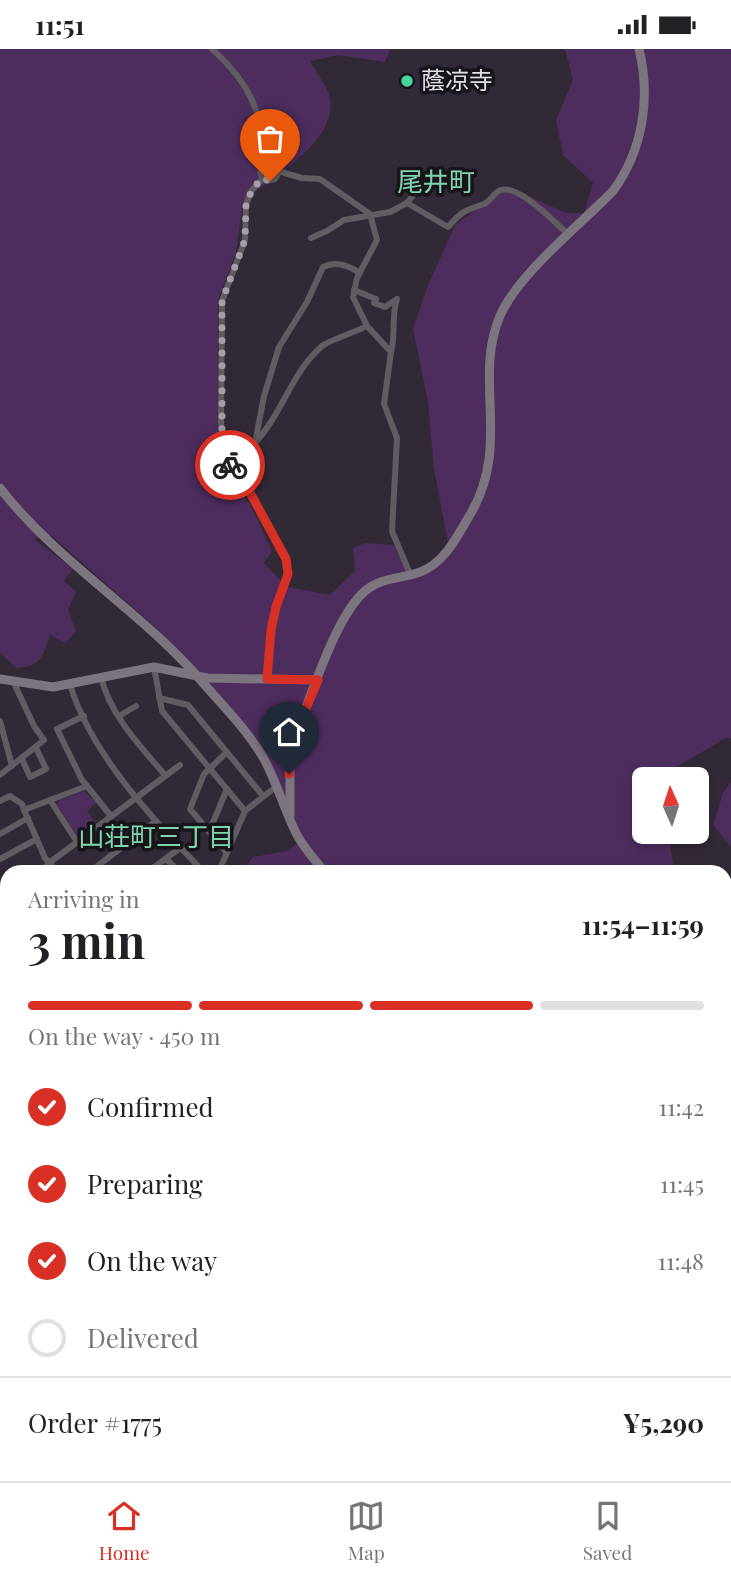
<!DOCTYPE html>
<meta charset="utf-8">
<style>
body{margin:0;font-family:"Playfair Display","Noto Sans JP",serif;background:#f6f6f6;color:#202124;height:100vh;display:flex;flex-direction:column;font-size:26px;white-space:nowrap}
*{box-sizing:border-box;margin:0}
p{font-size:23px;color:#757577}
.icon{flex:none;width:38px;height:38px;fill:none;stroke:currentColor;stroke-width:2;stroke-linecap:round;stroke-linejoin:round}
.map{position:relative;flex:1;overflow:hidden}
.details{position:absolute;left:0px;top:816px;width:732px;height:618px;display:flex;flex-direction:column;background:#fff;border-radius:21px 21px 0 0;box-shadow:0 4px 10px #0003}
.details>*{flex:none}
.needle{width:46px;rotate:357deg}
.fabs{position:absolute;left:632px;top:718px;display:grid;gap:14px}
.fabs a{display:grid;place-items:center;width:77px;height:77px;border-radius:10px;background:#fff;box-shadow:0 4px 10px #0003;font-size:35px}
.pin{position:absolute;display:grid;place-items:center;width:60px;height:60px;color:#fff;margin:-72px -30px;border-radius:50% 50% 50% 0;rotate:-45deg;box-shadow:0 0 7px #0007}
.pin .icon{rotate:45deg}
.courier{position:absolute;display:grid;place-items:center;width:70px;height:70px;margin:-35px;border:5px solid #d93025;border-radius:50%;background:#fff;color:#222;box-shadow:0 2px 9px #0007}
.head em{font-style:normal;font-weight:700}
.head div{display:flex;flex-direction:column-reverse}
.head{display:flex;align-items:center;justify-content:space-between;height:119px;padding:0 28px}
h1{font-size:46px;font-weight:700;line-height:52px}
.bar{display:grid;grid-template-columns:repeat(4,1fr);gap:10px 7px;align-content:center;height:84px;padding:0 28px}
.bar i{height:9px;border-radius:5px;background:#e0e0e0}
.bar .selected{background:#d93025}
.bar p{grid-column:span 4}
.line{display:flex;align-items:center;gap:18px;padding:0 28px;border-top:2px solid #e0e0e0}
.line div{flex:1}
ol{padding:0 28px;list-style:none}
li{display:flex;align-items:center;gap:21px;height:77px}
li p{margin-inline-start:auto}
li .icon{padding:7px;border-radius:50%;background:#d93025;color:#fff;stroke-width:4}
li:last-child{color:#757577}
li i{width:38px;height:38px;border:4px solid #e0e0e0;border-radius:50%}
.status{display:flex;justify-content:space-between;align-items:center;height:49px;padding:0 35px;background:#fff;direction:ltr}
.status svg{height:19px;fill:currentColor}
.dock{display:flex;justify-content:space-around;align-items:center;height:98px;border-top:2px solid #e0e0e0;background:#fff;font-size:19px;color:#757577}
.dock a{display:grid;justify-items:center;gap:4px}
.dock .selected{color:#d93025}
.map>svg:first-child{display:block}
.green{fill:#4d2d5e}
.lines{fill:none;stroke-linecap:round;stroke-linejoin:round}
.stream{stroke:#a884bb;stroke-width:2}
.street{stroke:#605c62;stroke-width:6}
.secondary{stroke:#7c7580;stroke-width:9}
.done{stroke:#a69fa9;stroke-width:7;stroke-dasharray:0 12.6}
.route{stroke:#d93025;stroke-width:9}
.poi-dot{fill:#48d49d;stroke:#17141a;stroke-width:2.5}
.labels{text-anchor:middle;stroke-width:7;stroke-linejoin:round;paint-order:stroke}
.poi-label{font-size:24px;fill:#e4dee7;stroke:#17141a;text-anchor:start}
.neighbourhood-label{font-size:26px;fill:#80d5ae;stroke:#17141a}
</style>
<div class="status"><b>11:51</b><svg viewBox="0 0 49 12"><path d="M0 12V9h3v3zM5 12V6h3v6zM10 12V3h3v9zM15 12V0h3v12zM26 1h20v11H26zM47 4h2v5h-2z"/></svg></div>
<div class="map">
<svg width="731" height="1432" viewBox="0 0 731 1432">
<rect width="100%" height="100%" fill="#322936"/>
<g class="green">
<path d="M0 0H390L385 13 338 6 310 12C316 23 328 38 330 50 337 93 272 128 243 152L236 203 218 251V407L250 456 272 502 264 514 287 538 330 546 355 522 353 499 365 494 394 496 407 525 419 523 449 499 434 420 428 353 413 280 428 236 456 175 506 141 516 142 566 164H584L593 134 563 106 556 71 573 31 565 0H731V689H726L678 717 675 730H644V782H668L674 822H242L253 808 288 802 302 790 283 743 213 643 157 580 51 486 34 490 73 520 64 532 76 543 68 561 76 582 65 594 50 586C43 607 41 617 17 619L0 604Z"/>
<polygon points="731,733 731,798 713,776 723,744"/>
<polygon points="84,742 97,754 87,762 96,774 79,787 76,786 57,755 58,752"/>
<polygon points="725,939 731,941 731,1264 724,1263"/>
</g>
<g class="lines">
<g class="stream">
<polyline points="0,996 7,999"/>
<polyline points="641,1426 654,1432"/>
</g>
<g class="street">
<path d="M212 0C252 36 260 62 268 114"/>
<polyline points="278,122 302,129 320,130 370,165 377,191 357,229 353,248 367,277 391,303 384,355 397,389 392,482 410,525"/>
<polyline points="263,129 267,132 275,130 278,125 276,117 271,114 263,117 260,124 263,129 252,141 246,155 245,191 222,252 221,372 222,395 226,408 236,427 247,438 286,510 288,525 276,558 271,581 267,630"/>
<polyline points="407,154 431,123"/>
<path d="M311 189 327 182 344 171 390 163 407 154 448 178C464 160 463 163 484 155 491 152 494 143 501 141 520 136 555 174 569 186"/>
<path d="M354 241 376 250 374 254 385 258 397 250C391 267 396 285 391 303"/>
<path d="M255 394 264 347 279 298 307 253 323 218C336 211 349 217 360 224"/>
<path d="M247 438 255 394C282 365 292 323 322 297 328 292 358 282 367 277"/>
<polyline points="154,618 162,662 245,762 277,737"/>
<path d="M101 628C110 666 140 697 165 726"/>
<path d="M70 635C90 704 154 772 203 822"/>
<polyline points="159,649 188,656 263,747"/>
<polyline points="84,667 57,680 82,731 111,767"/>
<polyline points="119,667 136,657"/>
<polyline points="0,672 12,717"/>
<polyline points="227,703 204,725 190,760 227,804"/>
<polyline points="22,710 30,728 46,720 36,699"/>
<polyline points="0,726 44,691 34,677 13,632"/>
<polyline points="50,751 77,793"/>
<polyline points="0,752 10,747 22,755 24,761"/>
<polyline points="209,783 227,740"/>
<polyline points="0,785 28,769"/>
<polyline points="0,810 37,790"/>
<polyline points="166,810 179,822"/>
<polyline points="42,822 49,814 180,716"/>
<polyline points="56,822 45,809 24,761 87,737"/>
<polyline points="91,822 156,772"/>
<polyline points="149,822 180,799"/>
<polyline points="219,822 245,762"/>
<polyline points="0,852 7,848"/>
<polyline points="0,887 7,883"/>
<polyline points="0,919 7,927"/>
<polyline points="0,974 7,979"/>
<polyline points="0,1278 7,1294"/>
<polyline points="0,1386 7,1384"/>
<polyline points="724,1413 731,1418"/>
<polyline points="0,1424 3,1432"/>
<polyline points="105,1426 106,1432"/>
<polyline points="166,1426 167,1432"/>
<polyline points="718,1426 720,1432"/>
<polyline points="702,1429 702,1426"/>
<polyline points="14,1432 25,1426"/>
<polyline points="56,1432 61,1426"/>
<polyline points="116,1432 114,1431 117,1426"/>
<polyline points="143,1432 149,1426"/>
<polyline points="235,1432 239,1426"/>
</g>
<g class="secondary">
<path d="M0 439C58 514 143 563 204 635 224 658 249 683 264 710 277 734 284 760 296 784 303 798 314 810 324 822"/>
<polyline points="0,630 53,638 154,618 207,629 318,631"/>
<path d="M290 767V704L296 684C312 646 335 568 365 542 382 528 401 530 420 523 445 514 458 486 471 464 511 396 473 329 500 267 518 225 580 176 613 142 643 101 651 49 639 0"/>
<polyline points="724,1345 731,1349"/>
</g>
</g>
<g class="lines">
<polyline class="done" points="230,416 222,395 222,252 245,191 246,155 252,141 262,129 270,132"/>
<path class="route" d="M230 416 236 427 247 438 286 510 288 525 276 558 271 581 267 630 318 631C305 662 291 691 289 725"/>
</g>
<circle class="poi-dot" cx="407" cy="32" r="7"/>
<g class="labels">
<g class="poi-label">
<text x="421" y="40">蔭凉寺</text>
</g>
<g class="neighbourhood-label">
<text x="436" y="142">尾井町</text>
<text x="156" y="797">山荘町三丁目</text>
</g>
</g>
</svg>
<div class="fabs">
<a><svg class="needle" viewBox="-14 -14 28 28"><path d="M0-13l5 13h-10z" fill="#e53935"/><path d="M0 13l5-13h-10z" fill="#757577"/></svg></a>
</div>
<div class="pin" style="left:270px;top:132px;background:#ea580c"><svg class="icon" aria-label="bag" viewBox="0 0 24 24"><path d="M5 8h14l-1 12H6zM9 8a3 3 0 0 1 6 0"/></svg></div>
<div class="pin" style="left:289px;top:725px;background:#1f2937"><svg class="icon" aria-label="home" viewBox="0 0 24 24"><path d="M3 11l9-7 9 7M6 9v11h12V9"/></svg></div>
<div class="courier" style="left:230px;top:416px"><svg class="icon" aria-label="bike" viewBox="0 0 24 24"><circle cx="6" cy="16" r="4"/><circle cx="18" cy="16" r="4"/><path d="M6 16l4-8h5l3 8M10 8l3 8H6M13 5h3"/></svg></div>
<section class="details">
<div class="head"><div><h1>3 min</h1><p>Arriving in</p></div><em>11:54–11:59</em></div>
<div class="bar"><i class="selected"></i><i class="selected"></i><i class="selected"></i><i></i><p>On the way · 450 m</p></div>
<ol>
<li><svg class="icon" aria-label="check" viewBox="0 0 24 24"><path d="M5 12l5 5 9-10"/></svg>Confirmed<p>11:42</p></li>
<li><svg class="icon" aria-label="check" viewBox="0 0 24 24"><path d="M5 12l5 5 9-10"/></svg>Preparing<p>11:45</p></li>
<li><svg class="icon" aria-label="check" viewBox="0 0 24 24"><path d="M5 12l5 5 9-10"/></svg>On the way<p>11:48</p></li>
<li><i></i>Delivered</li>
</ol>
<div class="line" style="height:91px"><div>Order #1775</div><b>¥5,290</b></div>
</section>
</div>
<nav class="dock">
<a class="selected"><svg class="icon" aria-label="home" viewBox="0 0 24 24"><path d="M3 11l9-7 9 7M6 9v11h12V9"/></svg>Home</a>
<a><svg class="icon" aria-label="map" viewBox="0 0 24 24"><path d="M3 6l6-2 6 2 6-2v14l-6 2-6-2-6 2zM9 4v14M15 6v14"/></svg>Map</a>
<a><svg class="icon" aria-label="saved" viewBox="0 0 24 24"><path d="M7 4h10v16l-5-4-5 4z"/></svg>Saved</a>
</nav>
